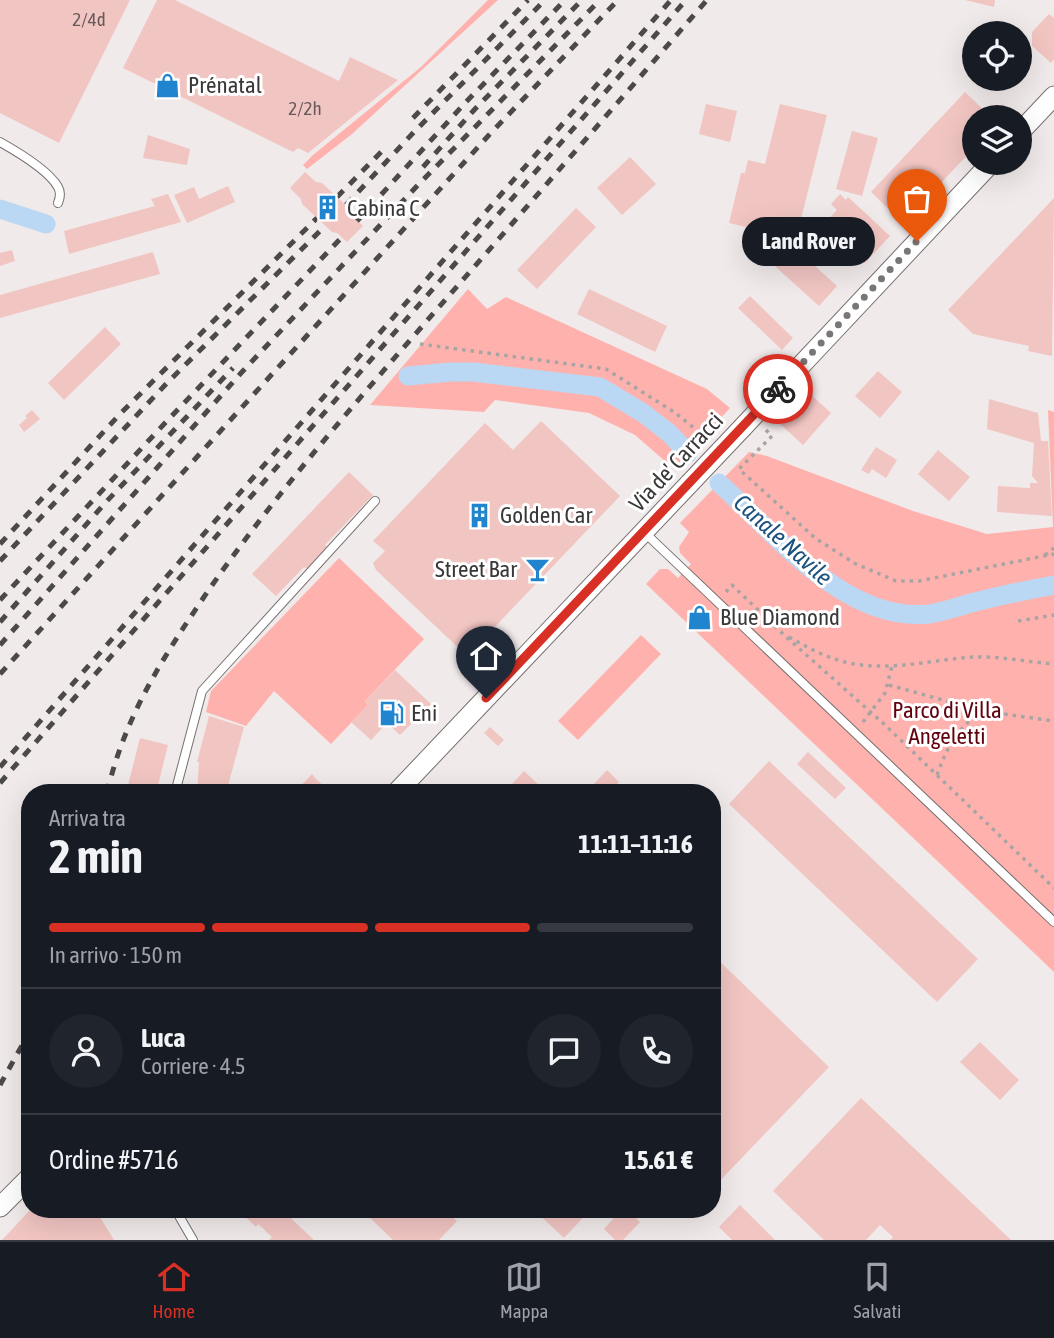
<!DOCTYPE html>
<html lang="it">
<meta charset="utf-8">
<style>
body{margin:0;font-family:"Asap Condensed",sans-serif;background:#20242c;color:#f1f3f6;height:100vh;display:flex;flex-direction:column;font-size:26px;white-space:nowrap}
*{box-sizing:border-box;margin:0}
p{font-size:23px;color:#9ea1a6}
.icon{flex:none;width:38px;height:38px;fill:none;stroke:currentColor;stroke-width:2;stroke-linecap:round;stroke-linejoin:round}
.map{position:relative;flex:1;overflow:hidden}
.drawer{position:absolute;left:21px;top:784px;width:700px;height:434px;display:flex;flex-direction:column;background:#171b24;border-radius:28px;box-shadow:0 7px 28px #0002}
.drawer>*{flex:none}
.buttons{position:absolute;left:962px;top:21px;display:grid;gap:14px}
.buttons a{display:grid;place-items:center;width:70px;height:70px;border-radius:50%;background:#171b24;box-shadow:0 7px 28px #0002;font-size:35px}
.pin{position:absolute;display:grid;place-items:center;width:60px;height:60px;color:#fff;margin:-72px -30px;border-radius:50% 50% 50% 0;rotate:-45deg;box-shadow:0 0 7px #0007}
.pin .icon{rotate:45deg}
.courier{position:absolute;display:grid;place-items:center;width:70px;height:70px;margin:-35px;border:5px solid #d93025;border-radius:50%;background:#fff;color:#222;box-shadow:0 2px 9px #0007}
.bubble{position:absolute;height:49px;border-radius:24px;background:#171b24;box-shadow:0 7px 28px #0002;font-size:23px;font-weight:700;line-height:49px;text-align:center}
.headline em{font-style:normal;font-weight:700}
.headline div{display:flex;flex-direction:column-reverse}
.headline{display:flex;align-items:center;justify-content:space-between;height:119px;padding:0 28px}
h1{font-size:46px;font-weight:700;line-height:52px}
.bar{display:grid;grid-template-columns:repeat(4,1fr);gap:10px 7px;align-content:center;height:84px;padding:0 28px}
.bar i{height:9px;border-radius:5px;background:#363941}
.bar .active{background:#d93025}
.bar p{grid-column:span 4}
.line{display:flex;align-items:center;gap:18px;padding:0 28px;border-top:2px solid #363941}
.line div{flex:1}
.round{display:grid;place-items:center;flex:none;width:74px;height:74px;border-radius:37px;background:#20242c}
.tabs{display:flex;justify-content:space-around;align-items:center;height:98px;border-top:2px solid #363941;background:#171b24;font-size:19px;color:#9ea1a6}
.tabs a{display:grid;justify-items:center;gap:4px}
.tabs .active{color:#d93025}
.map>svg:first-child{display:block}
.green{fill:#ffb2ad}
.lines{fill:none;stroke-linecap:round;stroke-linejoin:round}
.canal{stroke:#bad7f4;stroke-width:19}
.building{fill:#f1c5c2}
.service-casing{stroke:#76706f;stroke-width:10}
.tertiary-casing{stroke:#76706f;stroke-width:21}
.path{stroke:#a9a4a4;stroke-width:3.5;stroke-dasharray:3.5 5;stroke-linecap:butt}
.service{stroke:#fff;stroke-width:8}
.tertiary{stroke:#fff;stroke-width:19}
.rail{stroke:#4c4949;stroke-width:5;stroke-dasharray:9 9;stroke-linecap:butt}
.tertiary-bridge-casing{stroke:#76706f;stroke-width:21;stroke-linecap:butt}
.tertiary-bridge{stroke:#fff;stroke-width:19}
.done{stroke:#797676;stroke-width:7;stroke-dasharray:0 12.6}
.route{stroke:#d93025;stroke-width:9}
.labels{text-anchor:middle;stroke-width:6;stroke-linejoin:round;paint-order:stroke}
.number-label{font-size:19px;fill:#675a5a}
.poi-label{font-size:23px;fill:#393737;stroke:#fff;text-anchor:start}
.street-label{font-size:23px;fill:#393737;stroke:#fff}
.park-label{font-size:23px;fill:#62010e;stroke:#fff}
.water-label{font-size:24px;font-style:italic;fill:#1a517e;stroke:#fff}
</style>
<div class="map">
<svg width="1054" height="1240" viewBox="0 0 1054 1240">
<rect width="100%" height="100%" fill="#f1eaea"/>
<g class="green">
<polygon points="488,0 498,0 352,134 307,169 303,165 313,155 421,67"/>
<polygon points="468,289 487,309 506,297 707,389 730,408 674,469 635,435 589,413 495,400 484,412 370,405"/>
<polygon points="1048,410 1054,412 1054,972 646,584 660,569 668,569 678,578 691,564 680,553 679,547 689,532 680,523 749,452 767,456 913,511 987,534 1053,527"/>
<polygon points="339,558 424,639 365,701 368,705 331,744 274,691 246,726 206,712 211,691"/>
<polygon points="641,635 661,654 578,740 558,721"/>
</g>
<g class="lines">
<g class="canal">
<polyline points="0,209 46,224"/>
<polyline points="408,376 450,372 473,372 600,387 643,413 669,433 688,453"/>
<path d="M719 483C775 533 845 623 929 614 943 612 957 607 971 603 998 596 1026 590 1054 585"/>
</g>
</g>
<g class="building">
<polygon points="0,0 130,0 59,143 0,113"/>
<polygon points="157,0 175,0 339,81 350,57 398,80 308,153 298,148 293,152 123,68"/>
<polygon points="965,0 995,0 994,7"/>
<polygon points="1049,14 1054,18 1054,59 1051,63 1032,46 1032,32"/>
<polygon points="965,92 990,116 1002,104 1009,111 1003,117 975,117 975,147 903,223 871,192"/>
<polygon points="706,104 737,111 730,142 699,134"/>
<polygon points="780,104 827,115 794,247 837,286 819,306 758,251 761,239 748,236 750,228 729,223 741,173 745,173 748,160 765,164"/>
<polygon points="852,131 878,138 862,196 836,189"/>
<polygon points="148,135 190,149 187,165 143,158"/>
<polygon points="630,157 656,184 622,215 597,188"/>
<polygon points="305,172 316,182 322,183 352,211 353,217 363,226 347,242 337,233 332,232 302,204 301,199 290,188"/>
<polygon points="228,186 235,202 187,223 174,195 194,187 199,199"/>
<polygon points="168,194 181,222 69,254 64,231 155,206 151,199"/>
<polygon points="840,194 846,200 848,197 890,236 865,263 823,225 837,210 831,204"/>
<polygon points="1054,198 1052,356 1028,351 1029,346 973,334 948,310"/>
<polygon points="576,208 596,227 537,289 517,270"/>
<polygon points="12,250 15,261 0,266 0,253"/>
<polygon points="153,252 160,274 0,318 0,295"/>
<polygon points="589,289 667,326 655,352 577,314"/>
<polygon points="750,296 793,338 782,350 738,308"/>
<polygon points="105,327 121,344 64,400 48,383"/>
<polygon points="878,371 902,392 880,418 855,396"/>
<polygon points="807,391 831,413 803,445 779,423"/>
<polygon points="989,399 1038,413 1041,441 1048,441 1052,516 997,512 998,486 1030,488 1030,483 1038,483 1032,476 1034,443 987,429"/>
<polygon points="32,410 40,419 24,432 19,425 27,418 25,416"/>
<polygon points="541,421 620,496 467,656 376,570 373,563 385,551 373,541 485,423 513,450"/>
<polygon points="876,447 897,460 886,478 872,469 869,474 861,470"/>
<polygon points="938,450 970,477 949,501 918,474"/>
<polygon points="349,472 373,495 325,545 328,547 307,569 304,567 276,596 252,574"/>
<polygon points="699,605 711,617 700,629 688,618"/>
<polygon points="395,670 431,704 400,735 387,723 371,740 351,722 368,705 365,701"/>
<polygon points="209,716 244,727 226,793 197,793 199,762 197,762"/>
<polygon points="490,727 504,740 498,746 484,733"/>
<polygon points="140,738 168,745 156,793 126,793"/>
<polygon points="808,752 846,788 835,799 797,764"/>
<polygon points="769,761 978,959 937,1002 729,804"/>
<polygon points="607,770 619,782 609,793 600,793 592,786"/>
<polygon points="524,771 547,793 504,793"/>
<polygon points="312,774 315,778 331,793 294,793"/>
<polygon points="712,954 829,1067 712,1189"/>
<polygon points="980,1042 1019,1080 1000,1100 960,1062"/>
<polygon points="861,1098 933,1166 1011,1240 890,1240 893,1237 880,1225 866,1240 824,1240 773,1191"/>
<polygon points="740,1205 775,1240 732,1240 719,1227"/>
<polygon points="31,1209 95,1209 114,1240 2,1240"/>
<polygon points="237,1209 281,1209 314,1240 269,1240 272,1237 258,1224 256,1227"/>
<polygon points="361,1209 444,1209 457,1221 439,1240 393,1240"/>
<polygon points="533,1209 591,1209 564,1238"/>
<polygon points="622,1209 626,1209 640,1222 623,1240 615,1240 604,1229"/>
</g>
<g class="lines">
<defs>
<g id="service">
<path d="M0 142C16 151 49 171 58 187 61 192 60 198 58 203"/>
<polyline points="644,532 1054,922"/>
<polyline points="175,793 202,691 375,501"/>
<polyline points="175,1209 193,1240"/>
</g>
<g id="tertiary">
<polyline points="1020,132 1054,96"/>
<polyline points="743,427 991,163"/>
<polyline points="396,793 690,483"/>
<polyline points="0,1207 30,1177"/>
</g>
</defs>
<use href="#service" class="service-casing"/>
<use href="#tertiary" class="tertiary-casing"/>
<g class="path">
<polyline points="420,344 606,369 674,412 704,436"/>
<polyline points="766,430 772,436 739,469 815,538 854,563 896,581 919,581 1054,554"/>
<polyline points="1045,555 1054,548"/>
<polyline points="726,592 732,585 784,635 884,724 1054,888"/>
<polyline points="1018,621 1054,615"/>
<path d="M789 637C805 646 821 655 838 660 882 674 928 660 973 657 999 656 1028 662 1054 664"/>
<polyline points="889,685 982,711 1054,721"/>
<polyline points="863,722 885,693 892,666"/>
<path d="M937 775C948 745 956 730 982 711"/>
</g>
<use href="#service" class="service"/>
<use href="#tertiary" class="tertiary"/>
<g class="rail">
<polyline points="413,118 528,0"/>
<polyline points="423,167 475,109 582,0"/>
<polyline points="337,197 384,149"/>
<polyline points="346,205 414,132 545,0"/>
<polyline points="357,221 466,102 565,0"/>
<polyline points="0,544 120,414 317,218"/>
<polyline points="0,561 167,383 325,226"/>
<polyline points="0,600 166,422 343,236"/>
<polyline points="0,622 106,502 233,368"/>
<polyline points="0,645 241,373 417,186 600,0"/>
<polyline points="0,674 489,135 618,0"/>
<polyline points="0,767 671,0"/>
<polyline points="0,783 686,0"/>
<path d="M107 793C125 715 164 656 208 591 274 496 349 410 425 323 519 216 613 108 707 0"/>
<polyline points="0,1085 30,1031"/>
</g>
<defs>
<polyline id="tertiary-bridge" points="690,483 743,427"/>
</defs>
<use href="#tertiary-bridge" class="tertiary-bridge-casing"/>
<use href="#tertiary-bridge" class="tertiary-bridge"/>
</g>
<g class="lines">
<polyline class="done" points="778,389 917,241"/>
<polyline class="route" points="486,698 778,389"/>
</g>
<defs>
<symbol id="shop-bare" viewBox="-9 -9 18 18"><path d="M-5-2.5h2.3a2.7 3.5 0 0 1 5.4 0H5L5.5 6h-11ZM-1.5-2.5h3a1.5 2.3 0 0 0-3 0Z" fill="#2084cf" stroke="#fff" stroke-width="2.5" paint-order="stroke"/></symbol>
<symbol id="building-bare" viewBox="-9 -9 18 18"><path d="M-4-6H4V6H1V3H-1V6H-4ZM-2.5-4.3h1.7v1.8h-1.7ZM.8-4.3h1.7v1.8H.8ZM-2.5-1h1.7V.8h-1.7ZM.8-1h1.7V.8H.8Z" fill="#2084cf" stroke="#fff" stroke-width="2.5" paint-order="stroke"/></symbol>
<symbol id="bar-bare" viewBox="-9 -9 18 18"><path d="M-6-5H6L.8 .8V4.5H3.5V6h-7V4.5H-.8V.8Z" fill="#2084cf" stroke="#fff" stroke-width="2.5" paint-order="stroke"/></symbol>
<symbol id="fuel-bare" viewBox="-9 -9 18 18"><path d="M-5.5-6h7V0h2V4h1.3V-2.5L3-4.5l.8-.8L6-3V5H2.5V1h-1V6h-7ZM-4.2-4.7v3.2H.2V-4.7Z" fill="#2084cf" stroke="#fff" stroke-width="2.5" paint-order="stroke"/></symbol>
</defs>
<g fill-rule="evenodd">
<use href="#shop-bare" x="150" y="68" width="35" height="35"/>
<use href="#building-bare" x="310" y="190" width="35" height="35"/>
<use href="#building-bare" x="462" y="498" width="35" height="35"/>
<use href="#bar-bare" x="520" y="552" width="35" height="35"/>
<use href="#shop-bare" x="682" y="600" width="35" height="35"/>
<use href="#fuel-bare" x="374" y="696" width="35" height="35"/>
</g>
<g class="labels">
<g class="number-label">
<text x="89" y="26">2/4d</text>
<text x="305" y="115">2/2h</text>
</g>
<g class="poi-label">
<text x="188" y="93">Prénatal</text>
<text x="347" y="216">Cabina C</text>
<text x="500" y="523">Golden Car</text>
<text x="517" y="577" text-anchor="end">Street Bar</text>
<text x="720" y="625">Blue Diamond</text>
<text x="411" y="721">Eni</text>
</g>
<g class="street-label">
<text transform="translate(676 462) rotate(-47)" y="8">Via de' Carracci</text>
</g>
<g class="park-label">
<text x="947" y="718">Parco di Villa<tspan x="947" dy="26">Angeletti</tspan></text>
</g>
<g class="water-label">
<text transform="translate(783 540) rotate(42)" y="8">Canale Navile</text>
</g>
</g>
</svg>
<div class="buttons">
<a><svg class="icon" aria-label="locate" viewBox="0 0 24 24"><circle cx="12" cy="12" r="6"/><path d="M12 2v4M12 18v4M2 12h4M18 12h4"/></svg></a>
<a><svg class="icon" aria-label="layers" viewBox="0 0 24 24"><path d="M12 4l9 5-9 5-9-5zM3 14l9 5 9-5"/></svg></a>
</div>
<div class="pin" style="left:917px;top:241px;background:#ea580c"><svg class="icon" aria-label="bag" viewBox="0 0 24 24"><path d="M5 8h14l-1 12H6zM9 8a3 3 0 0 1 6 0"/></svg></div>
<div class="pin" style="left:486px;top:698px;background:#1f2937"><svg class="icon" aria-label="home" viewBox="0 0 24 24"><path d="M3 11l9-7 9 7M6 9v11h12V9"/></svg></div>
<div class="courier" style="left:778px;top:389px"><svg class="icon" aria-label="bike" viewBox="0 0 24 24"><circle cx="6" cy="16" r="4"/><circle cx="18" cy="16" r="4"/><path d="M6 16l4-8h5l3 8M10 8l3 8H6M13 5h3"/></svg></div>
<div class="bubble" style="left:742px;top:217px;width:133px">Land Rover</div>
<section class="drawer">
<div class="headline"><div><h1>2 min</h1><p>Arriva tra</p></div><em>11:11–11:16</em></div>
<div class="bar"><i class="active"></i><i class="active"></i><i class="active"></i><i></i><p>In arrivo · 150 m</p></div>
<div class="line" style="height:126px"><a class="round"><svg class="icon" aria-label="person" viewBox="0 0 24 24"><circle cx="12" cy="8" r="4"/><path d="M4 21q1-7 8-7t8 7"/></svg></a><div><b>Luca</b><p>Corriere · 4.5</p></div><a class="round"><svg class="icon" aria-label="chat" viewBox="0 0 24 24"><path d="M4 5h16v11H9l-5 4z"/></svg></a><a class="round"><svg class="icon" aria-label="phone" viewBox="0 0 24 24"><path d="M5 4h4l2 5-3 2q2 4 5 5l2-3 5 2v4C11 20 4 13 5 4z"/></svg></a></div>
<div class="line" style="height:91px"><div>Ordine #5716</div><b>15.61 €</b></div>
</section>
</div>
<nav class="tabs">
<a class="active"><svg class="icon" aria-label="home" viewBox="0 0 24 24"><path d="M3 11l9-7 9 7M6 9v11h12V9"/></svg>Home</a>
<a><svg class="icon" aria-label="map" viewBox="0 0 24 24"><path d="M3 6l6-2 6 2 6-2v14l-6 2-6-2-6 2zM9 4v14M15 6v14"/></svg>Mappa</a>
<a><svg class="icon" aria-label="saved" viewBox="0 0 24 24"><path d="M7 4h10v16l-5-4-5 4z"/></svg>Salvati</a>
</nav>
